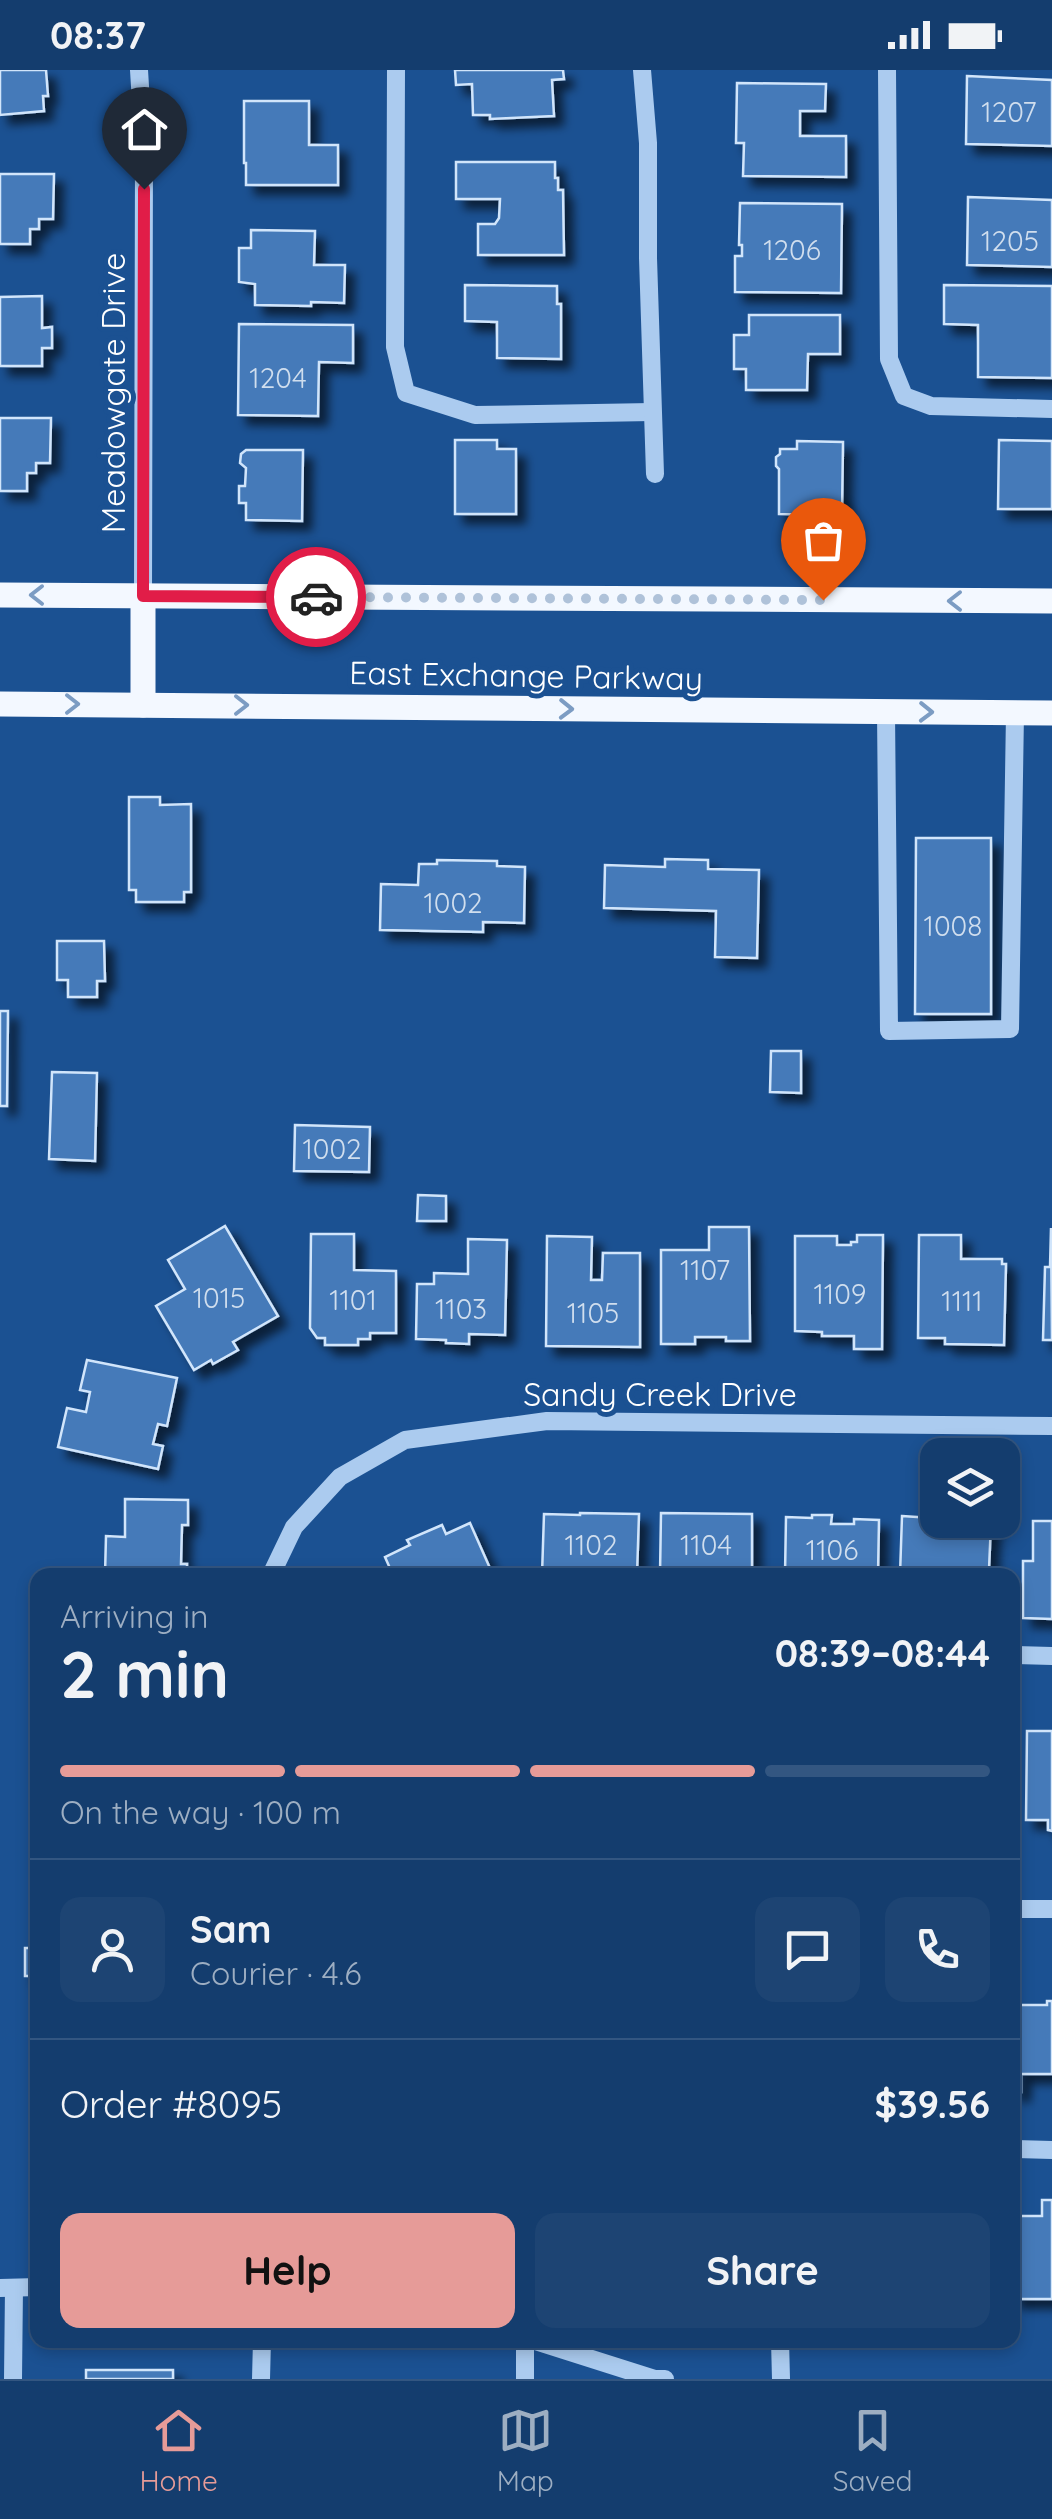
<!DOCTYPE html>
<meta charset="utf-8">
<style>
body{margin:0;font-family:Quicksand,sans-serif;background:#1d4473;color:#f1f3f6;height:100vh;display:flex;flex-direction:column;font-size:38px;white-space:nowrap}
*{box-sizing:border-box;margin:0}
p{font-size:32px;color:#9daec2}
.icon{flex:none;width:55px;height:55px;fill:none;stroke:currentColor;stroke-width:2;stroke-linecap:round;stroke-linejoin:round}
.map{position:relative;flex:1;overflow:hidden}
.drawer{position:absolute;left:30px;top:1498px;width:990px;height:780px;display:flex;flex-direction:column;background:#143d6e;border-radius:20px;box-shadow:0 5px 15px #0003,0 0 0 2px #335681}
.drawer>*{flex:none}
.fabs{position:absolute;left:920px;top:1368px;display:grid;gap:20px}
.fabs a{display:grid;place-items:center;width:100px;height:100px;border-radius:20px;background:#143d6e;box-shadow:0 5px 15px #0003,0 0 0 2px #335681;font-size:50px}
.pin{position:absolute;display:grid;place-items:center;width:85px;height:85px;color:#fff;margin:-102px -42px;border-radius:50% 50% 50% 0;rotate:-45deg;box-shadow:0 0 10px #0007}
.pin .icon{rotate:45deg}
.courier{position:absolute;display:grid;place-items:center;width:100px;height:100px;margin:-50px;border:8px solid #e11d48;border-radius:50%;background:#fff;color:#222;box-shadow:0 2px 12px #0007}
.summary em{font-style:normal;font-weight:800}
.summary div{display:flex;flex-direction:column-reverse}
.summary{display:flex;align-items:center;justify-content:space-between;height:170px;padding:0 30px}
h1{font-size:65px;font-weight:800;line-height:75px}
.bar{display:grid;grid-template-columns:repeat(4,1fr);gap:15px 10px;align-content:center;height:120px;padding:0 30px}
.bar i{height:12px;border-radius:8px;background:#335681}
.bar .on{background:#e69b98}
.bar p{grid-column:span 4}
.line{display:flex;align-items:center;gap:25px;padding:0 30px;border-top:2px solid #335681}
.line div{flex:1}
.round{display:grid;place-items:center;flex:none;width:105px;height:105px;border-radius:20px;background:#1d4473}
.primary-button{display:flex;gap:20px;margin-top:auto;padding:20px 30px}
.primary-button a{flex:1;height:115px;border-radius:20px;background:#e69b98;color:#111;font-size:40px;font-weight:800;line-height:115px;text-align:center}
.primary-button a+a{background:#1d4473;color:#f1f3f6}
.status{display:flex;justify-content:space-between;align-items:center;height:70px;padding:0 50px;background:#143d6e;direction:ltr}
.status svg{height:28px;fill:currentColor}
.tabs{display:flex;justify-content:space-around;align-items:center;height:140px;border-top:2px solid #335681;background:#143d6e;font-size:28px;color:#9daec2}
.tabs a{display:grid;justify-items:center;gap:5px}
.tabs .on{color:#e69b98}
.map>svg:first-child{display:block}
.building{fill:#447ab9;stroke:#d1e5fb;stroke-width:2.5;filter:url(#shadow)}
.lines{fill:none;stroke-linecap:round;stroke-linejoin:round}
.minor{stroke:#abcbef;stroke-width:18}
.major{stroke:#f3f8ff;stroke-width:25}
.oneway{stroke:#7c9cc3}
.done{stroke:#afc2d9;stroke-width:10;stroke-dasharray:0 18}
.route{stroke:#e11d48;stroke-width:12}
.labels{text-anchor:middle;stroke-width:10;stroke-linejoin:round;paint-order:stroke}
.number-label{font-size:28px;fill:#d0deee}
.street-label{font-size:32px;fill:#fff;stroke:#1b5192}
</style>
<div class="status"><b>08:37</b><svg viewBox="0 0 49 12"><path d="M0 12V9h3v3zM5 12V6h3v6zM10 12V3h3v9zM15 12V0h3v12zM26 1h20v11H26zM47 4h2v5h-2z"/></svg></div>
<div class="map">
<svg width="1052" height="2309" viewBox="0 0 1052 2309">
<defs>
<filter id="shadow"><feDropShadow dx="9" dy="9" stdDeviation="5" flood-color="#0009"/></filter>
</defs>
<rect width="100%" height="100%" fill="#1b5192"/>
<g class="building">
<polygon points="0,0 46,0 48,26 43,26 44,41 0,45"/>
<polygon points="455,0 563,0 564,9 552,10 554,46 490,49 490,45 473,45 472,14 456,15"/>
<polygon points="967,6 1052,10 1052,76 966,74"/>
<polygon points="737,13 826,14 825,41 800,41 800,66 846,66 846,107 743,106 744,73 736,73"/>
<polygon points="244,31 309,31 309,75 338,75 338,115 246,115 246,93 244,93"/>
<polygon points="456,92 555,92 555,108 558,108 558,120 563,120 564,185 478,185 478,154 495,154 499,148 500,129 456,129"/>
<polygon points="0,104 54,104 53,149 39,149 39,159 30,159 30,174 0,174"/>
<polygon points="968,127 1052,130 1052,197 967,195"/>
<polygon points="740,133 842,134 841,223 735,222 735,186 742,186 742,175 739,175"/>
<polygon points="251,160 315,161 314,195 345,195 344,233 311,232 311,236 255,235 255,214 239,212 239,178 251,178"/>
<polygon points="465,215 557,216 557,234 561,234 561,289 497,288 497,252 465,251"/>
<polygon points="944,215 1052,216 1052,308 978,307 978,255 944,254"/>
<polygon points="42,226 42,258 52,257 52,278 42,278 42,296 0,296 0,227"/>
<polygon points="749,245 840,245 840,284 808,284 807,320 746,320 746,299 734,299 734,265 749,265"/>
<polygon points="239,254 353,255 353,293 319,292 318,346 238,345"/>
<polygon points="0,348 51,348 50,393 36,393 36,403 27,403 27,421 0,421"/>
<polygon points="455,370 497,370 497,379 516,379 516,444 455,444"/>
<polygon points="999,370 1052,371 1052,439 998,439"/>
<polygon points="797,371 843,372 842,445 779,444 779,399 776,396 776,387 780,384 780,379 797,379"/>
<polygon points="246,380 303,380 302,451 246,450 246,433 239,433 239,416 245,416 246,398 240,393 241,384"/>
<polygon points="129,727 160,727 160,735 191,734 191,822 184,822 184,832 136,832 136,820 129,820"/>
<polygon points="916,768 991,768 991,944 915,944"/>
<polygon points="665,789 708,790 708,799 759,800 757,888 715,887 716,841 604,838 605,795 665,797"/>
<polygon points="437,790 497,791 497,796 525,797 524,853 483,852 483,862 380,860 381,814 418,815 419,794 437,794"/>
<polygon points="57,871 104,871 105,911 97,911 97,927 68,927 68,910 57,910"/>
<polygon points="0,941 8,941 7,1036 0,1036"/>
<polygon points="771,981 801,981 801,1023 770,1022"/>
<polygon points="52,1002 97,1003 95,1091 49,1089"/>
<polygon points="295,1055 370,1057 369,1102 294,1101"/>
<polygon points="418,1125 446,1126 446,1151 417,1151"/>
<polygon points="225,1156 278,1246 233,1272 238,1280 213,1294 211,1290 194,1300 156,1236 185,1219 168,1190"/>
<polygon points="709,1157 749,1157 750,1271 726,1271 726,1267 695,1267 695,1274 661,1274 661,1180 709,1180"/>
<polygon points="1051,1158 1052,1270 1043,1270 1045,1197 1050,1197"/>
<polygon points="311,1164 354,1164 354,1200 396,1201 396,1263 370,1263 370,1269 358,1269 358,1275 325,1275 325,1268 317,1268 310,1258"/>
<polygon points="857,1165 883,1165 882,1279 854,1279 854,1266 822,1266 822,1262 795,1261 795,1166 837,1166 837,1175 851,1175 851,1172 857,1172"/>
<polygon points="919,1165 961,1165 961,1189 1002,1189 1002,1194 1006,1194 1004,1275 945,1274 945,1268 918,1268"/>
<polygon points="547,1166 592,1167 591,1210 602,1210 603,1183 640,1183 640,1277 546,1276"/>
<polygon points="468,1169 507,1170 505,1265 469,1264 469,1274 446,1273 446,1270 416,1269 417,1214 434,1214 434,1203 468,1204"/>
<polygon points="87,1290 177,1308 167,1356 158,1354 153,1374 163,1376 158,1399 58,1377 67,1338 86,1342 90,1322 80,1320"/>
<polygon points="125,1429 188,1430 188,1455 182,1455 181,1494 187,1494 187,1505 105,1505 106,1466 125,1467"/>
<polygon points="580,1443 639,1444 637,1505 542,1505 544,1444 580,1445"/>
<polygon points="661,1443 752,1444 752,1505 660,1505"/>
<polygon points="812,1445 832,1445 831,1454 854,1454 854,1449 879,1450 878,1505 785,1505 786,1447 812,1448"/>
<polygon points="902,1446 991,1452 989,1500 1003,1501 1003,1505 900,1505"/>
<polygon points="1033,1451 1052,1451 1052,1549 1023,1548 1023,1491 1033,1491"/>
<polygon points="470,1453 493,1505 393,1505 385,1487 410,1475 407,1470 442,1455 446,1464"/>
<polygon points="1027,1661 1052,1661 1052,1761 1048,1760 1048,1750 1026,1750"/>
<rect x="25" y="1878" width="13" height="28"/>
<polygon points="1047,1931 1052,1931 1052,2004 1021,2004 1021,2022 1012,2022 1012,1935 1047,1935"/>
<polygon points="1042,2130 1052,2130 1052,2229 1012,2229 1012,2146 1042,2146"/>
<rect x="86" y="2300" width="87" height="9"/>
</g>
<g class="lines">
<g class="minor">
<polyline points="139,0 144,82 143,526"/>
<polyline points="396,0 395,277 406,323 475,345 652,342"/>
<polyline points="642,0 648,73 648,188 655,404"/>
<polyline points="887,0 889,289 904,326 931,336 1052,339"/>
<polyline points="886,642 889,961 1010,959 1015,643"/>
<polyline points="271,1505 294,1457 340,1407 405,1370 547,1351 1052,1356"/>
<polyline points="1012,1585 1052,1586"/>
<polyline points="1012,1839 1052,1839"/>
<polyline points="1012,2079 1052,2080"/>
<polyline points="0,2218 38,2217"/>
<polyline points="532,2270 655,2309 665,2309"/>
<polyline points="780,2270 781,2309"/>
<polyline points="13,2309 14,2218"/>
<polyline points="261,2309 262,2270"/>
<polyline points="525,2309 525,2270"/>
</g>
<g class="major">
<polyline points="0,525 1052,531"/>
<polyline points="143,526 143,635"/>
<polyline points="0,634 1052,643"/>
</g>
</g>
<defs><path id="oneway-chevron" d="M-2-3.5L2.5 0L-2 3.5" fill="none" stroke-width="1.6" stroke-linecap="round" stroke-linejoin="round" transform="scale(2.5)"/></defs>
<g class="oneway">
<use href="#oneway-chevron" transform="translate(37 525) rotate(-180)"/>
<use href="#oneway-chevron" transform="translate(955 531) rotate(-180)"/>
<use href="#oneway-chevron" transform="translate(72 634)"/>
<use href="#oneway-chevron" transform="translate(241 635)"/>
<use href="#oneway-chevron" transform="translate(566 639) rotate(1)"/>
<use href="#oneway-chevron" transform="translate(926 642) rotate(1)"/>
</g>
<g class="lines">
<polyline class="done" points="316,527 823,530"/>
<polyline class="route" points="144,119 143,526 316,527"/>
</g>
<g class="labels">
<g class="number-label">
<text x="1009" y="52">1207</text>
<text x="1010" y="181">1205</text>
<text x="792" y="190">1206</text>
<text x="278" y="318">1204</text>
<text x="453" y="843">1002</text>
<text x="953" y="866">1008</text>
<text x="332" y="1089">1002</text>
<text x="705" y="1210">1107</text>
<text x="840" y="1234">1109</text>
<text x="219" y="1238">1015</text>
<text x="353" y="1240">1101</text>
<text x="962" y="1241">1111</text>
<text x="461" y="1249">1103</text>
<text x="593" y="1253">1105</text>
<text x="591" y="1485">1102</text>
<text x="706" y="1485">1104</text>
<text x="832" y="1490">1106</text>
</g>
<g class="street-label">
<text transform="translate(114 323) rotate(-90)" y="11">Meadowgate Drive</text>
<text transform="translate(526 606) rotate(1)" y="11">East Exchange Parkway</text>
<text x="660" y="1336">Sandy Creek Drive</text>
</g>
</g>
</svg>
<div class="fabs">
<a><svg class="icon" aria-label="layers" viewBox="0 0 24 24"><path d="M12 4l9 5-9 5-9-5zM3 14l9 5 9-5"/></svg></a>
</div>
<div class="pin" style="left:823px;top:530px;background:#ea580c"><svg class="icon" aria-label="bag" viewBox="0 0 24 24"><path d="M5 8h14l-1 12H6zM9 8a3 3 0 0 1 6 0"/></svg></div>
<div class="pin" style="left:144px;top:119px;background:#1f2937"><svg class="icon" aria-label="home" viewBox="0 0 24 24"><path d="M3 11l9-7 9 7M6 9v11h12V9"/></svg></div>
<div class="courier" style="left:316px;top:527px"><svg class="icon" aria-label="car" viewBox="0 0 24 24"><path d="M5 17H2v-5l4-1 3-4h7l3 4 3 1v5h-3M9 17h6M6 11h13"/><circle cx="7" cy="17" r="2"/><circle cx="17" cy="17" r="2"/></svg></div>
<section class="drawer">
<div class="summary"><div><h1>2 min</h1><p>Arriving in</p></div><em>08:39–08:44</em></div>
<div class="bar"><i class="on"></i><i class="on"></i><i class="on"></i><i></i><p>On the way · 100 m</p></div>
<div class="line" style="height:180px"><a class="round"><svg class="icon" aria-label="person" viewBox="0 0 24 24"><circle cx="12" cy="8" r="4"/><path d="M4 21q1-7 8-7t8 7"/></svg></a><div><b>Sam</b><p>Courier · 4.6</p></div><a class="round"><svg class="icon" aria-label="chat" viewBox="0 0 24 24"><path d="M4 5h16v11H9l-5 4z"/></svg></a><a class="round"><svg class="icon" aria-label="phone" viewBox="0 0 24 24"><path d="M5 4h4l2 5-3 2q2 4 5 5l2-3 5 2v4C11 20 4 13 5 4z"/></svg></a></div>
<div class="line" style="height:130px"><div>Order #8095</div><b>$39.56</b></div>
<div class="primary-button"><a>Help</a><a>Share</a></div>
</section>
</div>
<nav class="tabs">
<a class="on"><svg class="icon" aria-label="home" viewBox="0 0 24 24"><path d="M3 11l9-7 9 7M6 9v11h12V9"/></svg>Home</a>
<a><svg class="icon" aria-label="map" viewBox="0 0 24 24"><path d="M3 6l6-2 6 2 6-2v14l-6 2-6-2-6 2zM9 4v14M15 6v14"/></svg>Map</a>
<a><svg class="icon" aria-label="saved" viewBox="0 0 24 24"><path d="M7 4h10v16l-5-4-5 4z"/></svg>Saved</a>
</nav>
